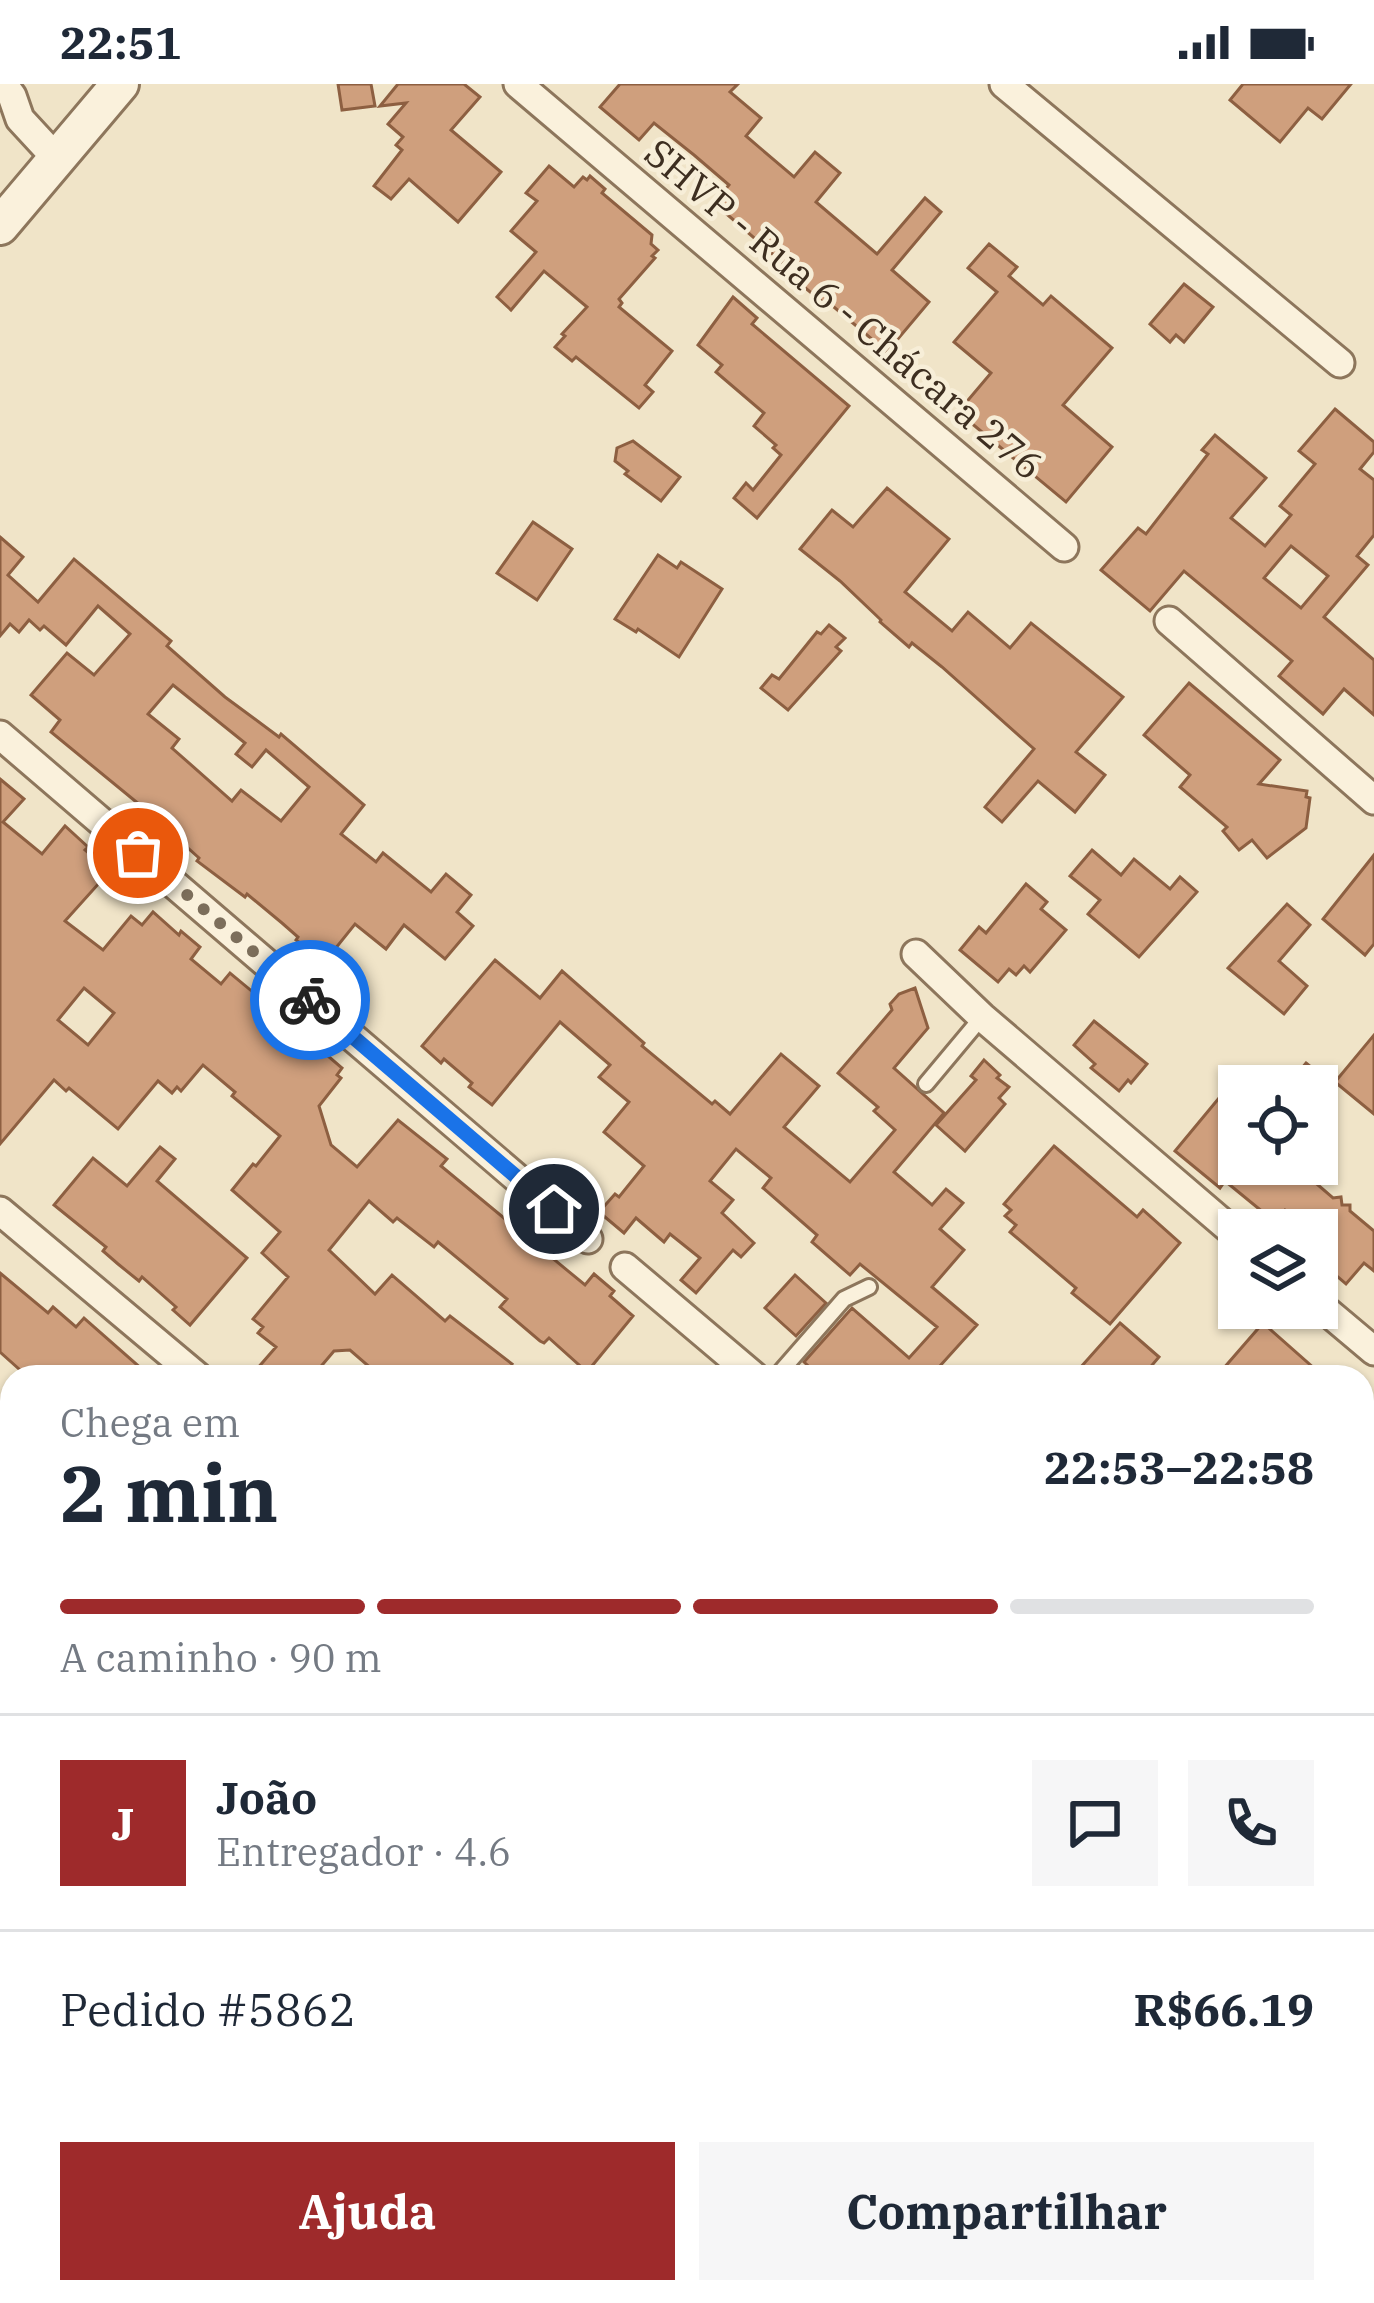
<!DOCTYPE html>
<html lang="pt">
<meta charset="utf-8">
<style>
body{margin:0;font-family:"IBM Plex Serif",serif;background:#f6f6f7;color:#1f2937;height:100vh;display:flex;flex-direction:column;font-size:45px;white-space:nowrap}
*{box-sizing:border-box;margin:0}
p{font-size:39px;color:#747a83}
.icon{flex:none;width:66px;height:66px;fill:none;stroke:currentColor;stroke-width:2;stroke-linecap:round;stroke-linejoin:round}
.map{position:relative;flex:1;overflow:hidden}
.side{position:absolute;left:0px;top:1281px;width:1374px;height:939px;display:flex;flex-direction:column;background:#fff;border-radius:36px 36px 0 0;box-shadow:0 3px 9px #0004}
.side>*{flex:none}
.tools{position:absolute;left:1218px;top:981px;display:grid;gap:24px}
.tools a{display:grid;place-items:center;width:120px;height:120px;border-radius:0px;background:#fff;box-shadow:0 3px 9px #0004;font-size:60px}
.pin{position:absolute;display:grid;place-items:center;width:102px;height:102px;color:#fff;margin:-51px;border:6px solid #fff;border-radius:50%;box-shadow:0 3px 12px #0007}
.courier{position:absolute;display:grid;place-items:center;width:120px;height:120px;margin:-60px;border:9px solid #1a73e8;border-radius:50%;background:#fff;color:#222;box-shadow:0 3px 15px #0007}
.summary em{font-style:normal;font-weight:700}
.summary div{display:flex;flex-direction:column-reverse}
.summary{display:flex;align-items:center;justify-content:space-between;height:204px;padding:0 60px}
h1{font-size:78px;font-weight:700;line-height:90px}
.bar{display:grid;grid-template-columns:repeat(4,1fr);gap:18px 12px;align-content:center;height:144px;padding:0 60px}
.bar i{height:15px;border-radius:9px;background:#e0e1e3}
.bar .current{background:#9e2a2b}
.bar p{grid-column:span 4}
.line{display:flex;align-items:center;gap:30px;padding:0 60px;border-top:3px solid #e0e1e3}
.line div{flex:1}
.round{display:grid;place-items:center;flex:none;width:126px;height:126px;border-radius:0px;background:#f6f6f7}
.cta{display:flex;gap:24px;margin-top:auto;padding:24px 60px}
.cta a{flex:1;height:138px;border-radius:0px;background:#9e2a2b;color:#fff;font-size:48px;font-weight:700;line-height:138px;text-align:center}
.cta a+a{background:#f6f6f7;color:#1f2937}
.status{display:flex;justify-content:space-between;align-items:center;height:84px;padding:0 60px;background:#fff;direction:ltr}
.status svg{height:33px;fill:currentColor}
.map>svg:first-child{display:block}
.building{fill:#cf9f7d;stroke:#8d5f41;stroke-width:3;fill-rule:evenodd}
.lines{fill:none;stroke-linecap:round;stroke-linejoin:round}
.service-casing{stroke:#8d765c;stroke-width:20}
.minor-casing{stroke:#8d765c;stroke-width:33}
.tertiary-casing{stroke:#8d765c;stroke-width:42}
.service{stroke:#faf1dc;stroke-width:14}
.minor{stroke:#faf1dc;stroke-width:27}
.tertiary{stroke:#faf1dc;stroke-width:36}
.done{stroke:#7c6e5b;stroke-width:12;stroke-dasharray:0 21.6}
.route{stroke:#1a73e8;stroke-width:15}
.labels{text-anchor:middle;stroke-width:9;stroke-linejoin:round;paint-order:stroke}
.street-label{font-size:39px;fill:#3d2e20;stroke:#f7eed8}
</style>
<div class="status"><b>22:51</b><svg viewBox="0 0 49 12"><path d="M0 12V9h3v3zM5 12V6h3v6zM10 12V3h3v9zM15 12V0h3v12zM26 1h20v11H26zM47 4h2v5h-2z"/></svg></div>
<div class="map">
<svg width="1374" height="2219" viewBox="0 0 1374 2219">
<rect width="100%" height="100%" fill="#f0e4c8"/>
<g class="building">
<polygon points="338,0 371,0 375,22 342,26"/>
<polygon points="398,0 464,0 480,13 451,46 501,88 458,138 409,95 391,115 374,102 402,66 396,61 403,53 388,40 406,19 380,22"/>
<polygon points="620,0 738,0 730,8 761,34 746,52 794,93 815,68 840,89 816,118 877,170 925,114 941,128 892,186 929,218 887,268 828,218 826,221 781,184 784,180 714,119 729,101 694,71 654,39 639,56 600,23"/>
<polygon points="1243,0 1351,0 1322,35 1308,24 1280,58 1230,16"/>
<polygon points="549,82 574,103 583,93 587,96 590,92 605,105 602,109 652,151 651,160 658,166 652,172 655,174 619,215 622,219 619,223 672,267 645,301 653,308 639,324 576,273 572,277 555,263 565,252 562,250 587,223 544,187 511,226 497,213 536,168 511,147 537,117 526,109"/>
<polygon points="989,160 1017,183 1009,192 1043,221 1051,212 1112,264 1063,321 1112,363 1066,418 958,328 991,289 954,258 997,208 968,184"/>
<polygon points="1184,200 1213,223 1184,258 1176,251 1170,258 1150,240"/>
<polygon points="733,213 757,234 752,240 849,322 757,434 734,414 746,399 753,406 781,371 773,364 776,361 754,342 764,329 716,288 722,281 698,261"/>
<path d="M1335 325 1374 358V368L1360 385 1374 396V451L1357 472 1368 481 1324 533 1374 576V631L1344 605 1323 630 1279 592 1292 577 1184 487 1150 527 1101 486 1138 444 1146 450 1208 370 1202 366 1215 351 1266 394 1231 434 1265 462 1291 431 1280 422 1315 380 1299 367ZM1291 462 1328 492 1301 524 1264 494Z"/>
<polygon points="633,357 680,393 661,417 625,390 628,387 615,377 617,364"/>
<polygon points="887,404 949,455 905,508 952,547 968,528 1010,564 1031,539 1123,613 1076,668 1105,691 1075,728 1038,697 1002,738 985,723 1034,665 942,583 912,559 909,563 880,538 881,536 840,497 800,465 832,426 853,443"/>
<polygon points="533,438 572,465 537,516 497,489"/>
<path d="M0 453 23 473 8 491 38 518 74 475 171 557 167 562 225 613 279 653 281 650 350 709 364 721 341 750 376 778 383 769 431 808 446 790 471 811 457 828 473 842 445 875 404 841 386 865 355 840 331 870 319 861 313 869 296 856 298 853 282 839 247 810 245 813 197 777 199 774 140 721 51 648 60 636 31 611 67 569 94 591 130 550 98 522 66 561 44 542 40 546 29 536 19 548 10 540 0 552ZM173 601 245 659 236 670 252 683 266 666 309 703 281 737 241 706 232 717 172 664 179 655 148 630Z"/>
<polygon points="658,471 677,484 681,478 722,505 679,573 638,545 636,548 615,535"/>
<polygon points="829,541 845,554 836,563 841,567 788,626 761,604 772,591 779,595 817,548 821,550"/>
<polygon points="1189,599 1280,676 1259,700 1307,707 1306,713 1310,714 1306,744 1267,774 1252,756 1239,766 1223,747 1227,743 1180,703 1190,691 1144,651"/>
<path d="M0 695 24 715 3 738 42 770 65 742 88 763 85 766 110 787 65 837 103 866 131 832 142 841 153 828 179 851 181 847 200 863 191 875 221 900 230 889 283 933 285 931 302 945 300 948 342 984 337 991 341 994 319 1022 331 1061 357 1083 398 1036 447 1075 441 1082 585 1201 594 1190 614 1207 610 1212 633 1232 587 1288 549 1254 544 1259 540 1257 500 1223 507 1215 438 1158 434 1163 397 1134 393 1138 369 1117 329 1166 375 1210 392 1191 445 1237 450 1232 512 1280 501 1293H381L350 1266 334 1267 312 1293H250L276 1263 258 1249 263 1243 253 1235 288 1193 262 1169 280 1148 232 1106 253 1080 256 1082 280 1052 232 1012 235 1008 203 981 181 1007 177 1003 172 1009 158 997 118 1045 69 1004 66 1007 54 996 0 1060ZM84 904 114 929 88 961 58 936Z"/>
<polygon points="1092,766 1121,791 1134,775 1170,805 1180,793 1197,808 1139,873 1088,830 1100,816 1070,792"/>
<polygon points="1374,771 1374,860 1365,871 1323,835"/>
<polygon points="1026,800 1047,818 1041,825 1066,846 1030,888 1024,882 1016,891 1009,885 998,898 960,866 979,843 986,849"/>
<polygon points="1287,820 1310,841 1279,877 1307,902 1284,930 1228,884"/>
<polygon points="495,876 540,914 562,887 644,959 642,962 712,1020 715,1017 730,1030 781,970 819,1002 784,1043 850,1098 895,1046 874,1027 878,1023 838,989 892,926 890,920 899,910 915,904 928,944 894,984 944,1029 894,1088 932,1121 946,1105 963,1119 940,1145 964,1166 932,1203 977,1241 930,1293 820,1293 804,1278 852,1224 909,1274 937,1243 860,1180 850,1191 812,1158 817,1151 763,1104 771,1094 736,1065 710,1097 733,1116 722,1129 754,1159 741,1173 733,1166 696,1209 681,1196 700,1174 670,1150 664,1158 636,1134 624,1149 599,1128 615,1110 619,1113 644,1082 604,1048 629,1018 599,993 610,981 560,938 492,1021 469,1003 472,999 444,975 441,979 422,962"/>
<polygon points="1094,937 1147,980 1131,999 1128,996 1119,1007 1091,984 1095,980 1074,961"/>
<polygon points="1374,951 1374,1030 1335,998"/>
<polygon points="984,976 1000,991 997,994 1009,1003 999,1014 1005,1020 965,1067 936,1041 976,996 971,992"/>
<polygon points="1306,979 1334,1002 1287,1002"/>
<polygon points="1239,990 1239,1080 1323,1080 1311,1095 1333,1114 1341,1113 1342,1121 1350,1121 1350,1127 1374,1147 1374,1187 1364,1179 1346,1200 1317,1175 1317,1146 1309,1146 1285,1126 1275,1138 1225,1097 1220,1104 1175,1067"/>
<polygon points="1054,1062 1137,1133 1143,1126 1180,1159 1110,1240 1072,1209 1076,1204 1010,1148 1016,1141 1005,1132 1011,1126 1004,1120"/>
<polygon points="160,1063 175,1075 157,1097 247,1174 190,1241 173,1226 176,1223 142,1193 139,1197 118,1180 103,1167 106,1163 54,1121 93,1074 127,1102"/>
<polygon points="0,1189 48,1229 53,1223 76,1243 84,1234 151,1293 28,1293 0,1268"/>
<polygon points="795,1191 826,1219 796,1252 765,1224"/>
<polygon points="1120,1239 1159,1273 1142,1293 1072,1293"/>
<polygon points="1263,1239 1324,1293 1216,1293"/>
</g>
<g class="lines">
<defs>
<g id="service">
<polyline points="926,1000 982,933"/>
<polyline points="776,1293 844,1215 869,1203"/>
<polyline points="752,2219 762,2208"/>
</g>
<g id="minor">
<polyline points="3,0 12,12 20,35 56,74"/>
<polyline points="518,0 1064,463"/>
<polyline points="1004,0 1340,279"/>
<polyline points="1169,537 1374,716"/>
<polyline points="0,651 588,1155"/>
<polyline points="916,870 982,933 1239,1153"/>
<polyline points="0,1127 198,1293"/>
<polyline points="625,1183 755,1293"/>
<polyline points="1317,1219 1374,1267"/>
<polyline points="0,1545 12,1530"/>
<polyline points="1362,1810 1374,1820"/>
<polyline points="0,1865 12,1851"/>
<polyline points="1362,2070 1374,2078"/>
<polyline points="698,2208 712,2219"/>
<polyline points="114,2219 123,2208"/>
<polyline points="331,2219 340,2208"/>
</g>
<g id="tertiary">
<polyline points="0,142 120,0"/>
<polyline points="1362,2028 1374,2014"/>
<polyline points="1205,2219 1214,2208"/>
</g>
</defs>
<use href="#service" class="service-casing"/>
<use href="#minor" class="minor-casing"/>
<use href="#tertiary" class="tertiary-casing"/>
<use href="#service" class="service"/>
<use href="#minor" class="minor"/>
<use href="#tertiary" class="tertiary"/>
</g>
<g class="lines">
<polyline class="done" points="138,769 310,916"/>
<polyline class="route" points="310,916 554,1125"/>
</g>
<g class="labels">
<g class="street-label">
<text transform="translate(844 225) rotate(40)" y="14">SHVP - Rua 6 - Chácara 276</text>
</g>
</g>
</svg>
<div class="tools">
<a><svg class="icon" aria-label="locate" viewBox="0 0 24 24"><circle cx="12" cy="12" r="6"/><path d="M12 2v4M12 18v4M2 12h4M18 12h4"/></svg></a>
<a><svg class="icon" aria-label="layers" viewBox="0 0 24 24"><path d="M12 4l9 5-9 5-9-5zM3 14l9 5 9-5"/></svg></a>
</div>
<div class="pin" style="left:138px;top:769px;background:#ea580c"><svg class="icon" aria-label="bag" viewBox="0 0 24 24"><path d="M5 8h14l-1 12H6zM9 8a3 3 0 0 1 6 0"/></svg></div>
<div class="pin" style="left:554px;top:1125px;background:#1f2937"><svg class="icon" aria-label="home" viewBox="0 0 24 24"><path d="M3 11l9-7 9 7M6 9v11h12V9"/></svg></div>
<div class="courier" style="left:310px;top:916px"><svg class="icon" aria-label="bike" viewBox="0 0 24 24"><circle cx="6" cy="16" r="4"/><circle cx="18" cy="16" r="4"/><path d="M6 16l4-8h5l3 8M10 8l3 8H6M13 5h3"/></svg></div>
<section class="side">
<div class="summary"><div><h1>2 min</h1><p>Chega em</p></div><em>22:53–22:58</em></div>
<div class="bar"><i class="current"></i><i class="current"></i><i class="current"></i><i></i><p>A caminho · 90 m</p></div>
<div class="line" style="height:216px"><b class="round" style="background:#9e2a2b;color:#fff">J</b><div><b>João</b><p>Entregador · 4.6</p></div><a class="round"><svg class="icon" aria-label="chat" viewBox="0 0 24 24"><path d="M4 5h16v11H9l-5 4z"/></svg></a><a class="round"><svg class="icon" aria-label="phone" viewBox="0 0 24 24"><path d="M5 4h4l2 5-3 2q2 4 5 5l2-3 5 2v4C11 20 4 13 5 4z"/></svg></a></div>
<div class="line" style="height:156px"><div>Pedido #5862</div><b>R$66.19</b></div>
<div class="cta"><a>Ajuda</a><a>Compartilhar</a></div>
</section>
</div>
